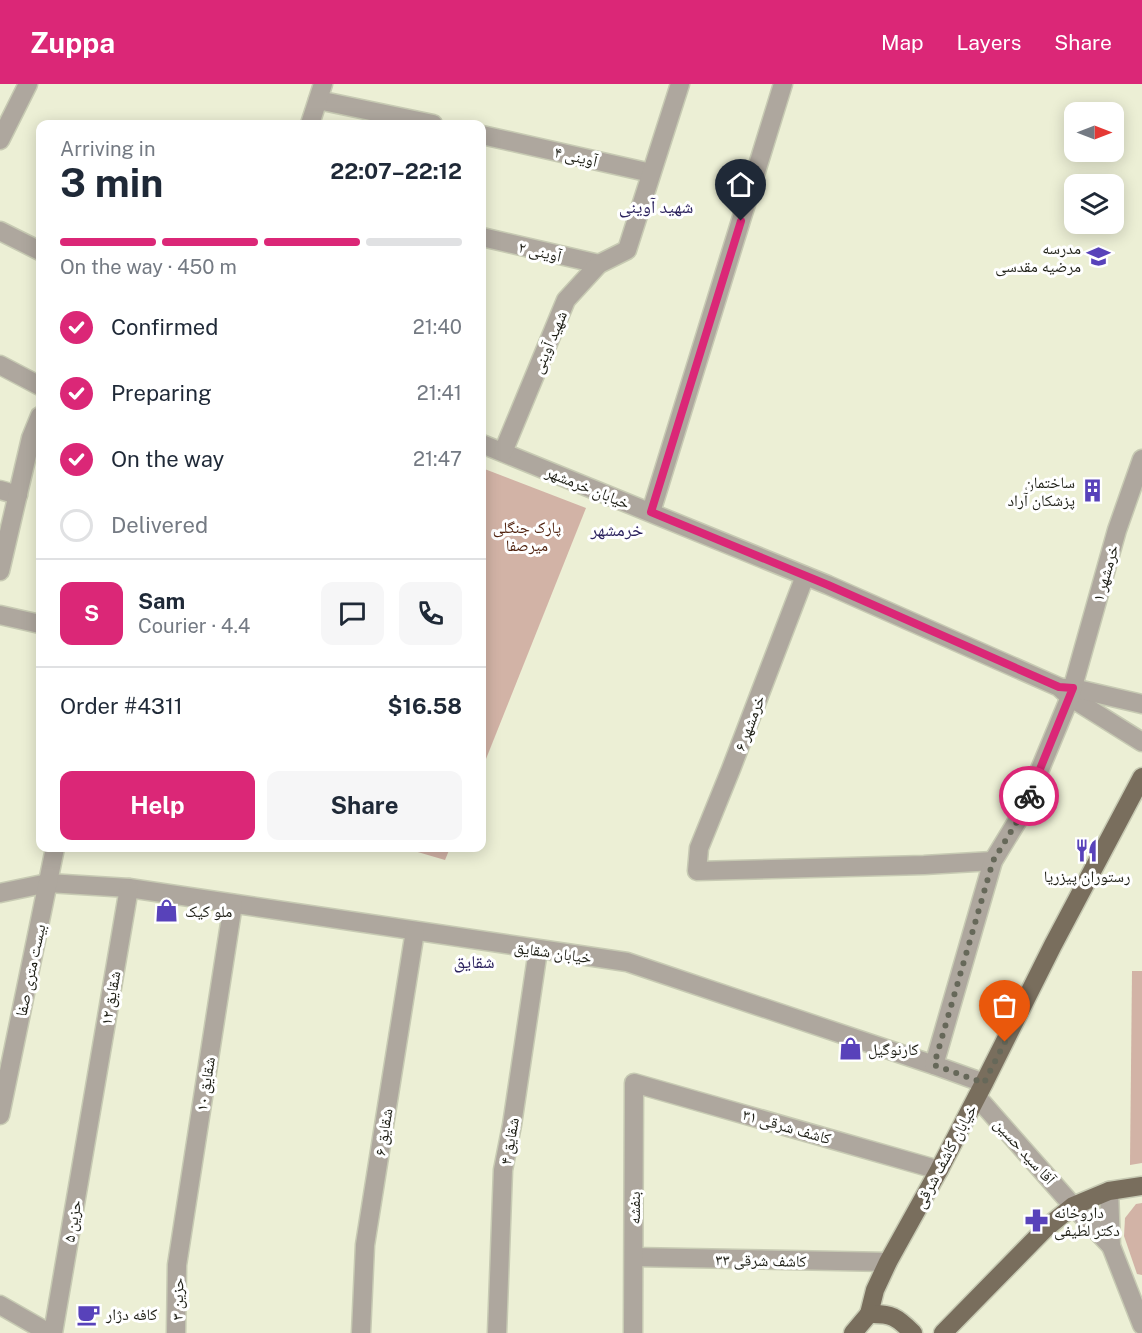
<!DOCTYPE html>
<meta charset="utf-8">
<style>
body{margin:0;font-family:"Public Sans","Noto Naskh Arabic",sans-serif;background:#f6f6f7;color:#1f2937;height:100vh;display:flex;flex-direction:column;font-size:22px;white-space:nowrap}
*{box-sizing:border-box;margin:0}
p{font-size:20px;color:#747a83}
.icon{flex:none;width:33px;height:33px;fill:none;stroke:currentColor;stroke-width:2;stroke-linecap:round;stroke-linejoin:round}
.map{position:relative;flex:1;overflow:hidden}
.side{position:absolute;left:36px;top:36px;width:450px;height:732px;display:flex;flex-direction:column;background:#fff;border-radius:12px;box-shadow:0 3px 15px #0003}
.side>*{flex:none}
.needle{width:39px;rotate:90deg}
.fabs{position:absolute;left:1064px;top:18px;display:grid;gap:12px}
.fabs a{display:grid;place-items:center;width:60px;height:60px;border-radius:12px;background:#fff;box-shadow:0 3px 15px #0003;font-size:30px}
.pin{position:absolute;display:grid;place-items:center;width:51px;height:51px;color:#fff;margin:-62px -26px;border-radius:50% 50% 50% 0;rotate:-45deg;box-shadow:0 0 6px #0007}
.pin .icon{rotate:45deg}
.courier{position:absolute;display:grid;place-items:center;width:60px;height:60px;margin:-30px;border:4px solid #db2777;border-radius:50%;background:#fff;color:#222;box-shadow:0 2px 8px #0007}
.summary em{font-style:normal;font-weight:700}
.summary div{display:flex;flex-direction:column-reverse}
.summary{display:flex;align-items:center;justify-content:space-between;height:102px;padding:0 24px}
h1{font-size:39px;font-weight:700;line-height:45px}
.bar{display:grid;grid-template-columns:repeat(4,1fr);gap:9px 6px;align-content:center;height:72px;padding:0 24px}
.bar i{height:8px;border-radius:4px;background:#e0e1e3}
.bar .active{background:#db2777}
.bar p{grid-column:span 4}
.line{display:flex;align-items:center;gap:15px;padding:0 24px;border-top:2px solid #e0e1e3}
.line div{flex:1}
.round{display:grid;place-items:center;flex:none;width:63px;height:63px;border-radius:12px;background:#f6f6f7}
ol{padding:0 24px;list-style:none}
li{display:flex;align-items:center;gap:18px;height:66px}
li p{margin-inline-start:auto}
li .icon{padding:6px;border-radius:50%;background:#db2777;color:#fff;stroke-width:4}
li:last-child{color:#747a83}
li i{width:33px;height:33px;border:3px solid #e0e1e3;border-radius:50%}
.action{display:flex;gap:12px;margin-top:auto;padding:12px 24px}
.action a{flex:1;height:69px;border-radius:12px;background:#db2777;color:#fff;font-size:24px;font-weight:700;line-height:69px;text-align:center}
.action a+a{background:#f6f6f7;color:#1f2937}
header{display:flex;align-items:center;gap:36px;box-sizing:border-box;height:84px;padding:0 30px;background:#db2777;color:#fff}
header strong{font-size:28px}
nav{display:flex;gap:33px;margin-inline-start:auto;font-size:21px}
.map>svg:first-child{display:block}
.green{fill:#d2b3a6}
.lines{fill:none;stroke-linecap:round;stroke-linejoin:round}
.minor-casing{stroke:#c7cab3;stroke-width:21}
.major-casing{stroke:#c7cab3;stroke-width:21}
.minor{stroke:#aea79e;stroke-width:18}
.major{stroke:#796e5d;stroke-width:18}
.done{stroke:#666859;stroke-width:6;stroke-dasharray:0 10.8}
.route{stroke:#db2777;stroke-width:8}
.labels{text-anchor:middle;stroke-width:6;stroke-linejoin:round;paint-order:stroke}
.street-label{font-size:16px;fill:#1e1f16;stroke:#fff}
.poi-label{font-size:16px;fill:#1e1f16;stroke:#fff;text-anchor:start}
.park-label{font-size:16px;fill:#51230f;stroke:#fff}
.neighbourhood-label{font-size:18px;fill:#2d245f;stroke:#fff}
</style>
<header>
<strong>Zuppa</strong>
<nav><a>Map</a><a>Layers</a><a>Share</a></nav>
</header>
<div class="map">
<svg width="1142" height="1249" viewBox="0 0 1142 1249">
<rect width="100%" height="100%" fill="#ecefd5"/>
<g class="green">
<polygon points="482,384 586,424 482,685"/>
<polygon points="404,764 450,764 445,776"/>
<polygon points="1132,887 1142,887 1142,1079 1130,1081"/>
<polygon points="1142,1119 1142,1191 1137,1190 1124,1152 1125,1134 1136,1120"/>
</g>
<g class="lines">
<defs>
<g id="minor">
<polyline points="318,16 433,40"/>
<polyline points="310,40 323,0"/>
<polyline points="482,51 651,89"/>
<polyline points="0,56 28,0"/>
<polyline points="0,147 40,167"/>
<polyline points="482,153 599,180"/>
<polyline points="0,281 40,302"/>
<polyline points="482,360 828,501 1059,603 1070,613 1142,658"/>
<polyline points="503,368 566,216 599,180 627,166 680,0"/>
<polyline points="0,406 18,411"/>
<polyline points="651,428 783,0"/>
<polyline points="0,487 31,354 40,332"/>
<polyline points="805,492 731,685 699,764 697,787 924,781 993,777"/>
<polyline points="0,531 40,540"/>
<polyline points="1062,604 1073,604 1142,620"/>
<polyline points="0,809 48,799 129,804 627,878 934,981 984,999"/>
<polyline points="934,981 993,777 1021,731 1070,613 1117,446 1142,375"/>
<polyline points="977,1013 1073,1122 1111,1162"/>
<polyline points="0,1031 55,764"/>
<polyline points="1109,1107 1111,1162 1142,1241"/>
<polyline points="634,1173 888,1178"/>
<polyline points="0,1221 49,1249"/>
<polyline points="53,1249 129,804"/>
<polyline points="176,1249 177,1181 233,820"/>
<polyline points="361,1249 365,1161 415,847"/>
<polyline points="497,1249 503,1086 512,1041 538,866"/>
<polyline points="633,1249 634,999 939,1086"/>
</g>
<g id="major">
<polyline points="869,1230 875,1206 888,1178 939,1086 984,999 1053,861 1142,693"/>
<path d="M853 1249 869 1230C891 1229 897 1233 913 1249"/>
<polyline points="943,1249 1046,1144 1073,1122 1109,1107 1142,1102"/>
</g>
</defs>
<use href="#minor" class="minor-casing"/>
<use href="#major" class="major-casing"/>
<use href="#minor" class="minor"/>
<use href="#major" class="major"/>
</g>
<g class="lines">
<polyline class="done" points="1005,958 984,999 934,981 993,777 1021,731 1029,712"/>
<polyline class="route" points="741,137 651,428 828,501 1059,603 1073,604 1029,712"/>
</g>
<defs>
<symbol id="school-bare" viewBox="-9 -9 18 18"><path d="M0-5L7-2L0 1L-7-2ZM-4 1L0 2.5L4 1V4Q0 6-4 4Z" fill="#5842ba" stroke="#fff" stroke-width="2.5" paint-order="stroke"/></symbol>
<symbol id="building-bare" viewBox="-9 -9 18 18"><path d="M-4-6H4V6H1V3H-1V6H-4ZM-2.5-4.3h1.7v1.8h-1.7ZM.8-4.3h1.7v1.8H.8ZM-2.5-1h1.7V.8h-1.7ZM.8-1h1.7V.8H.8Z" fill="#5842ba" stroke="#fff" stroke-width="2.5" paint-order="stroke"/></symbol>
<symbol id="restaurant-bare" viewBox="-9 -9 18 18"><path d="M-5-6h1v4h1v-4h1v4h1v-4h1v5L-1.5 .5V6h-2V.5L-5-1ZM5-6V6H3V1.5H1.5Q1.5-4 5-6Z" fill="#5842ba" stroke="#fff" stroke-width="2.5" paint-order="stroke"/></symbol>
<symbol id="shop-bare" viewBox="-9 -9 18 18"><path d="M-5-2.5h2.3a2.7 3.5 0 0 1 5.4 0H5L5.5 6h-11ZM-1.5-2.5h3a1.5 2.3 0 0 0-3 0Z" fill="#5842ba" stroke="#fff" stroke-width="2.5" paint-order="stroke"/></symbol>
<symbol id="pharmacy-bare" viewBox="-9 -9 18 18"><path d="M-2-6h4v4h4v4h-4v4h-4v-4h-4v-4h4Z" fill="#5842ba" stroke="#fff" stroke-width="2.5" paint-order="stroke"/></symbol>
<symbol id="cafe-bare" viewBox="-9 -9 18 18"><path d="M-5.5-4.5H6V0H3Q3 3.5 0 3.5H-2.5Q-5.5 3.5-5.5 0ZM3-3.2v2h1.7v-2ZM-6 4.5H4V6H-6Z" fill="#5842ba" stroke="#fff" stroke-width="2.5" paint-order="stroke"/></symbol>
</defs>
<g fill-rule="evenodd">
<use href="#school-bare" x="1082" y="156" width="33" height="33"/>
<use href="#building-bare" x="1076" y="390" width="33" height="33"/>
<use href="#restaurant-bare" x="1070" y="750" width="33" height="33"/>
<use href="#shop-bare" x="150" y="810" width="33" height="33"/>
<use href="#shop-bare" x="834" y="948" width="33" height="33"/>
<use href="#pharmacy-bare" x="1020" y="1120" width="33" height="33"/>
<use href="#cafe-bare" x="72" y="1214" width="33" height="33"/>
</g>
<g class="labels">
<g class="street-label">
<text transform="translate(576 72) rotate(13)" y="6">آوینی ۴</text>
<text transform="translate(540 167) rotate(13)" y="6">آوینی ۲</text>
<text transform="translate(549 258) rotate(-67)" y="6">شهید آوینی</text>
<text transform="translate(588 403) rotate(22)" y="6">خیابان خرمشهر</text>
<text transform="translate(1105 489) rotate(-74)" y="6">خرمشهر ۱</text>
<text transform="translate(749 639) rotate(-69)" y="6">خرمشهر ۶</text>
<text transform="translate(553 868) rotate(8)" y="6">خیابان شقایق</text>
<text transform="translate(30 886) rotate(-78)" y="6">بیست متری صفا</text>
<text transform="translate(110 914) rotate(-80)" y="6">شقایق ۱۲</text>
<text transform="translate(205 1000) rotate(-81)" y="6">شقایق ۱۰</text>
<text transform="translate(787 1042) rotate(16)" y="6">کاشف شرقی ۳۱</text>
<text transform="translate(383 1048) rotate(-81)" y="6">شقایق ۶</text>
<text transform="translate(509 1057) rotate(-80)" y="6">شقایق ۴</text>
<text transform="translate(1025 1067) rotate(48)" y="6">آقا سید حسین</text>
<text transform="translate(945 1072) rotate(-62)" y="6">خیابان کاشف شرقی</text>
<text transform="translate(634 1124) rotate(-90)" y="6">بنفشه</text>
<text transform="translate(72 1137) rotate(-80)" y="6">حزین ۵</text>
<text transform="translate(761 1176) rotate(1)" y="6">کاشف شرقی ۳۳</text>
<text transform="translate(177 1215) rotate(-89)" y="6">حزین ۳</text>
</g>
<g class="poi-label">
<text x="1081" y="170" text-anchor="end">مدرسه<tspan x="1081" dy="18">مرضیه مقدسی</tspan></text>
<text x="1075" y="404" text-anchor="end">ساختمان<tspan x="1075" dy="18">پزشکان آراد</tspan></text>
<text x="1087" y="798" text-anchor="middle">رستوران پیزریا</text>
<text x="185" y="833">ملو کیک</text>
<text x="868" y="971">کارنوگیل</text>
<text x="1054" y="1134">داروخانه<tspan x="1054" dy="18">دکتر لطیفی</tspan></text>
<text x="106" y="1236">کافه دژار</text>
</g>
<g class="park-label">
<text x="527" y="449">پارک جنگلی<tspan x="527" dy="18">میرصفا</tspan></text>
</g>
<g class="neighbourhood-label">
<text x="656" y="129">شهید آوینی</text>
<text x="617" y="452">خرمشهر</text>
<text x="474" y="884">شقایق</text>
</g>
</g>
</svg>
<div class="fabs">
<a><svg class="needle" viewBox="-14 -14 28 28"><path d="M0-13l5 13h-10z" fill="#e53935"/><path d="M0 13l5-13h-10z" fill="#747a83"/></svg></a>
<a><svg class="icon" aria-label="layers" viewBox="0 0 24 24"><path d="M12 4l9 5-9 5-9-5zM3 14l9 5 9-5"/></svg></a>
</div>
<div class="pin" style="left:1005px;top:958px;background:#ea580c"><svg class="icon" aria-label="bag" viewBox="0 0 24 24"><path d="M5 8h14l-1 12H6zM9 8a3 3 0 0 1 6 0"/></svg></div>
<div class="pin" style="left:741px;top:137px;background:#1f2937"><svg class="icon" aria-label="home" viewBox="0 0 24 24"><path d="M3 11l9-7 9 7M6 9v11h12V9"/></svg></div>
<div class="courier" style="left:1029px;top:712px"><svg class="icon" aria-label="bike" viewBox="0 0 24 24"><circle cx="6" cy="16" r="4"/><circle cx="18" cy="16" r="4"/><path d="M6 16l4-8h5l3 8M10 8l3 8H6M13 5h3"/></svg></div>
<section class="side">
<div class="summary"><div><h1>3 min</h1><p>Arriving in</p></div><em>22:07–22:12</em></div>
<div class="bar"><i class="active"></i><i class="active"></i><i class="active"></i><i></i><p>On the way · 450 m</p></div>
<ol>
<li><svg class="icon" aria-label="check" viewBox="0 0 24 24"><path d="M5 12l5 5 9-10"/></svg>Confirmed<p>21:40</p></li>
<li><svg class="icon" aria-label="check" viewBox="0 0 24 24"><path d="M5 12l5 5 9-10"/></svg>Preparing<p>21:41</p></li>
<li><svg class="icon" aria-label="check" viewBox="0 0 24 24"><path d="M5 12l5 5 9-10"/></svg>On the way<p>21:47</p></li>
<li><i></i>Delivered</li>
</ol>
<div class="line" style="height:108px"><b class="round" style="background:#db2777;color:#fff">S</b><div><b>Sam</b><p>Courier · 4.4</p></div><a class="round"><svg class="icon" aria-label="chat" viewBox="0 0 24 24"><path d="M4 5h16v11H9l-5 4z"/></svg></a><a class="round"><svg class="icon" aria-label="phone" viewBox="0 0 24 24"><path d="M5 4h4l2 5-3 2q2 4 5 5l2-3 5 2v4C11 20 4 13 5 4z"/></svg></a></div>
<div class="line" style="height:78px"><div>Order #4311</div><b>$16.58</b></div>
<div class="action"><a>Help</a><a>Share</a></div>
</section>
</div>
